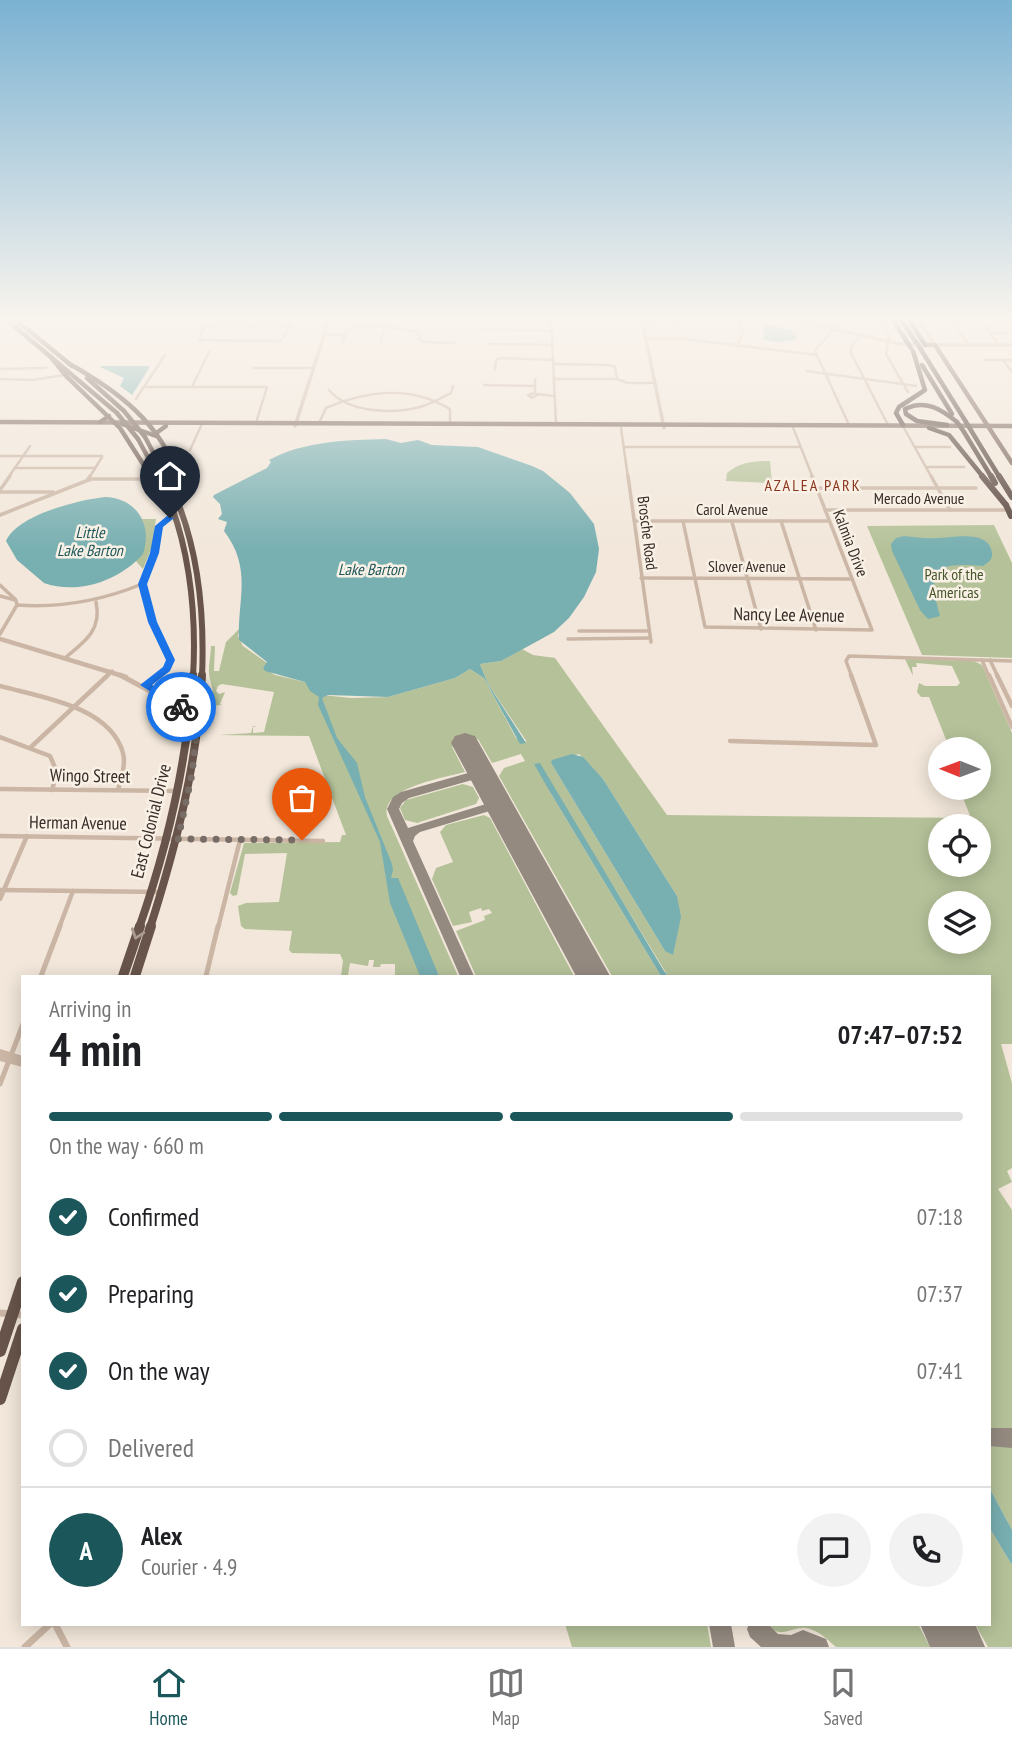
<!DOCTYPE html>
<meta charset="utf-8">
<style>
body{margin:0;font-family:"PT Sans Narrow",sans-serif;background:#f2f2f2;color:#202124;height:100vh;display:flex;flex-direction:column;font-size:26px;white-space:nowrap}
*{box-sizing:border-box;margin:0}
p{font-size:23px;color:#757577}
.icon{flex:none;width:38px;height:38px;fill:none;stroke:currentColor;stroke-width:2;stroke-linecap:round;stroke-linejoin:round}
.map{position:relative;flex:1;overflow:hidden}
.side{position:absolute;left:21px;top:975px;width:970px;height:651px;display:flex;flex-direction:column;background:#fff;border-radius:0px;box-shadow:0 4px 18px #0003}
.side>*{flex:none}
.needle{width:46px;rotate:271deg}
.tools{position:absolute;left:928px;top:737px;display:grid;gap:14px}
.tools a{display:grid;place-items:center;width:63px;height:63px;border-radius:50%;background:#fff;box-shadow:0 4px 18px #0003;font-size:35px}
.pin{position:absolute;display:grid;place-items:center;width:60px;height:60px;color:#fff;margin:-72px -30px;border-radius:50% 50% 50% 0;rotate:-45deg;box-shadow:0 0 7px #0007}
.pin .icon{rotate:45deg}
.courier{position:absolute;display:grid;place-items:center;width:70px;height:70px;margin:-35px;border:5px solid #1a73e8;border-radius:50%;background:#fff;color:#222;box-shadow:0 2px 9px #0007}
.overview em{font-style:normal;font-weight:600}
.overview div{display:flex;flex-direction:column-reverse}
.overview{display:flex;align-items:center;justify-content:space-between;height:119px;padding:0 28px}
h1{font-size:46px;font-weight:600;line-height:52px}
.bar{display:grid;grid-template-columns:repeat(4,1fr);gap:10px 7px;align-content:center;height:84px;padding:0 28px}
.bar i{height:9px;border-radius:5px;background:#e0e0e0}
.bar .on{background:#1b565a}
.bar p{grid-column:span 4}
.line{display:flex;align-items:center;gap:18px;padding:0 28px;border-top:2px solid #e0e0e0}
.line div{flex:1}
.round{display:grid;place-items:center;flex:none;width:74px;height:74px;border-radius:37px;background:#f2f2f2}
ol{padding:0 28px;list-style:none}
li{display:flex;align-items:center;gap:21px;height:77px}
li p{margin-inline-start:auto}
li .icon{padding:7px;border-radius:50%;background:#1b565a;color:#fff;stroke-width:4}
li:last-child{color:#757577}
li i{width:38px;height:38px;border:4px solid #e0e0e0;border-radius:50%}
.tab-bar{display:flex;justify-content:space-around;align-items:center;height:98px;border-top:2px solid #e0e0e0;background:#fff;font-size:19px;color:#757577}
.tab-bar a{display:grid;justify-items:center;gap:4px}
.tab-bar .on{color:#1b565a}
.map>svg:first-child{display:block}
.green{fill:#b5c299;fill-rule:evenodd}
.water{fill:#78afb1}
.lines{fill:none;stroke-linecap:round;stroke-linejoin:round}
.taxiway{fill:#948a80;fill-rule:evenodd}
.runway{fill:#948a80;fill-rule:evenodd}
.minor-far4{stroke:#cbb6a5;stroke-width:2.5}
.minor-far3{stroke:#cbb6a5;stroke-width:3.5}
.minor-far2{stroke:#cbb6a5;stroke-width:4.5}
.minor-far1{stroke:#cbb6a5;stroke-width:5}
.minor{stroke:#cbb6a5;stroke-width:7}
.tertiary-far3{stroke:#cbb6a5;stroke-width:3.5}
.tertiary-far2{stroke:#cbb6a5;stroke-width:4.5}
.tertiary-far1{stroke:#cbb6a5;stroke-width:5}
.tertiary{stroke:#cbb6a5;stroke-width:6}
.primary{stroke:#796257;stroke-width:4.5}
.trunk-far4{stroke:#68544a;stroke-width:4.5}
.trunk-far3{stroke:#68544a;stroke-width:6}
.trunk-far2{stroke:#68544a;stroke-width:8}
.trunk-far1{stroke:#68544a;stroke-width:10}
.trunk{stroke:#68544a;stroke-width:12}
.motorway-far1{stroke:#58453e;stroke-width:4.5}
.motorway{stroke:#58453e;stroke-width:6}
.trunk-bridge{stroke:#68544a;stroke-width:4.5}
.motorway-bridge-far1{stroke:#58453e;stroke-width:4.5}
.motorway-bridge{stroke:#58453e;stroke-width:6}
.oneway{stroke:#aa9b90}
.route{fill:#1a73e8}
.done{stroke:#786d66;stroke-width:7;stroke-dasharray:0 12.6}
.labels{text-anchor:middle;stroke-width:5;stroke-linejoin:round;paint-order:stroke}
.far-neighbourhood-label{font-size:16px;letter-spacing:2px;fill:#89351d;stroke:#faf1e6}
.far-street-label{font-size:16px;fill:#372c27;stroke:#faf1e6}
.far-water-label{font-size:16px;font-style:italic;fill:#1b565a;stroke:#faf1e6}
.far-park-label{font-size:16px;fill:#46562a;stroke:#faf1e6}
.street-label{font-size:18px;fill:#372c27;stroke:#faf1e6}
</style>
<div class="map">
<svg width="1012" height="1647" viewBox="0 0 1012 1647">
<rect width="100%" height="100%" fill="#f2e7da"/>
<g class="green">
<path d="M770 461 772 483 726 481 727 473C740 462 754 461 770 461Z"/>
<polygon points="124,519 156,519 152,547 143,569 117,540"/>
<polygon points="994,525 1012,563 1012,658 922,655 867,526"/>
<path d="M240 628 238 636 243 646 267 663 263 668 275 675 305 682 322 695 351 698 388 697 455 678 470 669 484 678 516 738 527 742 488 684 480 664 501 661 522 649 533 655 555 658 667 815 971 818 959 788H978V749H944L949 747 929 697H921L917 692 919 683 925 686H957L960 683 952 666 916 663 917 667H912L913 676 905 659 974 661 982 665 1012 733V1044H1001L1012 1083V1168L1007 1171 1012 1182 998 1189 1012 1210V1431H989V976H668L538 763 550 792 661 976H612L499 776 504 768 525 761 521 754 492 763 478 739 452 747 465 772C444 778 381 787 387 816L458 976H395V964H381L380 967H373L374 960H369L368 966 350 963 348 975 341 976 343 961 340 954 292 953 289 950 292 931 245 929 241 926 238 906 246 903 279 902 287 853 245 854 237 895 233 896 230 893 244 843 340 842 342 835H346L309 736 219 735 251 733 253 726 257 727H253V733L264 732 274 692 222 684 218 686 216 691 219 694 225 692 220 704 222 705 209 706C217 697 212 689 210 679 207 669 211 657 211 646H215L214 671H219L226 642ZM579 754 603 779 677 896 665 951 551 763ZM940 826H978V864H940ZM940 903H978V942H940Z"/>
<polygon points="463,784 473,787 479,798 476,804 417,823 405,820 400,808 406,800"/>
<polygon points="484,815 490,818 574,976 476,976 456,931 485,920 484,916 492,913 489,909 482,911 481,908 469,912 472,922 453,926 432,879 436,868 453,862 440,832 446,825"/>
<polygon points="989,1445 1012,1445 1012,1530 989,1487"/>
<polygon points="989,1527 1012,1565 1012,1647 988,1647 975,1624 989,1624"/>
<polygon points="565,1624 707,1624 711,1647 572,1647"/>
<path d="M768 1624H918L930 1647H836C827 1639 818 1630 806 1628 791 1626 780 1641 768 1624Z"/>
</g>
<g class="water">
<polygon points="766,324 791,330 797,336 794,340 778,342 764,340 762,328"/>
<polygon points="102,366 147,366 150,367 132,395 120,386 124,378 100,367"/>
<path d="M386 439 401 443 418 440 432 445 478 447 532 466 543 471 570 493 594 524 599 549 596 572 584 597 569 618 554 632 501 661 480 664 488 684 526 743 520 744 484 678 470 669 455 678 388 697 328 695 322 698 337 738 357 763 365 797 392 864 393 870 391 878H398L439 976H420L390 903 380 842 318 705 319 697 310 691 305 682 265 671 263 668 267 662 239 640C237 600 253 569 224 531L227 522 218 519 222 514 220 504 213 497 214 495 267 468 271 462 269 460C304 441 347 440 386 439Z"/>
<path d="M105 497C136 498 153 524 143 554 119 581 78 595 44 583L17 560 6 541C17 515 78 500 105 497Z"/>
<path d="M904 536C915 537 927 539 938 538 953 538 989 529 992 553 993 559 988 563 983 566 934 562 927 568 940 616L928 619 920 610 892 551 891 544 896 538Z"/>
<polygon points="572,754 583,757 603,779 677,896 681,917 673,955 665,951 551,763 552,760"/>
<polygon points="540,763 664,971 668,976 661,976 550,792 534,764"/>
<polygon points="989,1487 1012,1530 1012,1565 989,1527"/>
</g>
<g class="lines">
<g class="taxiway">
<polygon points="482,769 488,773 486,776 409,798 402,803 399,809 408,828 499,800 505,804 503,807 420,832 415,836 413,841 474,976 460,976 387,809 393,797 401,792"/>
<polygon points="989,1428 1012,1428 1012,1448 989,1446"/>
<polygon points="709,1624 731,1624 735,1647 713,1647"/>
<polygon points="749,1624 768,1624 778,1634 791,1635 803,1630 826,1639 829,1647 761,1647 750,1637 747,1629"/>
</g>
<g class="runway">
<polygon points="465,733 475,736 610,976 576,976 451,743 455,736"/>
<polygon points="920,1624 975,1624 985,1647 930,1647"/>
</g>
<g class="minor-far4">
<polyline points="551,320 556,424"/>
<polyline points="841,320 815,351 849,425"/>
<polyline points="880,320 889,336 886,354 908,392"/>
<polyline points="951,320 969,345"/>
<polyline points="980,320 999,345"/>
<polyline points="1009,320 1012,324"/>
<polyline points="643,324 718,320"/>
<polygon points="211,325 290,325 281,341 199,340 203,328"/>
<polyline points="484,329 552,331"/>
<polyline points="990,333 1012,333"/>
<polyline points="324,334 345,335"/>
<polyline points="861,335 852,345 851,353 888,425"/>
<polyline points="646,339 684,339 817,355"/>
<polyline points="343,342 347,330 362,326 382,326 419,332 419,339 423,342 454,343"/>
<polyline points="381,342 384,327"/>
<polyline points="488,344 553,345"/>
<polyline points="737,346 743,331 738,320"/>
<polyline points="984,360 1012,360"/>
<polyline points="1003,360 1012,372"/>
<polyline points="554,364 610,365 615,367 617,379"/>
<polyline points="253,368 314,368"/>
<polyline points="0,369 46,368"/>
<polyline points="495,370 496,360 501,358 554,360"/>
<polyline points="807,371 916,386"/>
<polyline points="0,379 32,380 65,375"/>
<polyline points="535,379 535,394 555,396"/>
<polyline points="554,379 617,379 628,383 655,383"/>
<polyline points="484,385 534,386"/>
<polyline points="147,387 267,387 256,423"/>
<polyline points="192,387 210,350"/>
<path d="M329 390C348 413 393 414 420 407 431 404 441 398 451 393L453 386"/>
<polyline points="534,393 528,395 532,398 537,395"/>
<polyline points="136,399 165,355"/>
<path d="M319 423 326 408C368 390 410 385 450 409V424"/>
<polyline points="792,425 813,478"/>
<polyline points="621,428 628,478"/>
<polyline points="904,428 932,478"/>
<polyline points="625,447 800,447"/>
<polyline points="916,447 950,447"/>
<polyline points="190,450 201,426"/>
<polyline points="0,456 102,456"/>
<polyline points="927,467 964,467"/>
<polyline points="15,468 95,468"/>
<polyline points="8,478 30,446"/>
<polyline points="89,478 102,457"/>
</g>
<g class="minor-far3">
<polyline points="628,476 651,642"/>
<polyline points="931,476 950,510"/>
<polyline points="88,479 90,476"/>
<polyline points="816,488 976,488"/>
<polyline points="0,490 10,476"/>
<polyline points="0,492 53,492"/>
<polyline points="825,510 1012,510"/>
<polyline points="0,515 91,479 151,479"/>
<polyline points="635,521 829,521"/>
<polyline points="683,521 705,627 872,630 812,476"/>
<polyline points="781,521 816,630"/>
<polyline points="732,522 761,629"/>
<polyline points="641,578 852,579"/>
<polyline points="0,585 16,600 17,605"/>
<polyline points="0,596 15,600"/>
<path d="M17 605C61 608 101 601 142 584"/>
<polyline points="579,631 649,631"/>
<polyline points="0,634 17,605"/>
<polyline points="568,639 650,638"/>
<path d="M66 657C86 641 102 629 96 602"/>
<polyline points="982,660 989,677"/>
<polyline points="990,660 998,677"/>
<polyline points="106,677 112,671"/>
<polyline points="156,677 167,669 171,660 152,622 142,584 154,553 159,526 170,518"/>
<polyline points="852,677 846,661 849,656 1012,661"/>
</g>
<g class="minor-far2">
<polyline points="989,675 1012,727"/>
<polyline points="997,675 1012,706"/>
<polyline points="145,685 159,675"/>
<path d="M0 686C40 697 110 706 123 753 126 765 121 778 118 790"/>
<polyline points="0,737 50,756 57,772 52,790"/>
<polyline points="730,741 876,745 851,675"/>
<polyline points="31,747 108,675"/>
<polyline points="0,789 178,791"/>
<polyline points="0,836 323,841"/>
<polyline points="0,890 161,892"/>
<polyline points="0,899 27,836"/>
<polyline points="59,928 73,891"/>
<polyline points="218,928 240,840"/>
</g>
<g class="minor-far1">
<polyline points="41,976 60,926"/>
<polyline points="206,976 218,926"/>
<polyline points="0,1084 23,1024"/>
</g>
<g class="minor">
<polyline points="0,1313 23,1315"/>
<polyline points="55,1624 67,1647"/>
<polyline points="25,1647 50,1624"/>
</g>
<g class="tertiary-far3">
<polyline points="642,320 664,428"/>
<polyline points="793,320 900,344 920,345"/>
<polyline points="918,320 935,345 1012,345"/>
<polyline points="295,426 329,320"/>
</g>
<polyline class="tertiary-far2" points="0,639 126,677"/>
<g class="tertiary-far1">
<polyline points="120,675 178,706 193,709"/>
<polyline points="168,702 186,728"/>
<polyline points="174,703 186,698 190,691"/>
</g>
<g class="tertiary">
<polyline points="0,1052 23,1059"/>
<polyline points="0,1058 23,1064"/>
</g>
<g class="primary">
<polyline points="925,345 935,345 1012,463"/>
<polyline points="0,422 1012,426"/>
</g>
<g class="trunk-far4">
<polyline points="7,320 117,413"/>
<polyline points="16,320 72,366"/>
<polyline points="50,356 67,377 120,428 152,478"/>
<path d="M68 363C116 390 162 423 178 478"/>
<polyline points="87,378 124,411"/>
<polyline points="100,422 109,416"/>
<polyline points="122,424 156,436"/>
<polyline points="155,434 166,426"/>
<polyline points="145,437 167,478"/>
<polyline points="138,439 159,478"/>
</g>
<g class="trunk-far3">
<polyline points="151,476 166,508"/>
<path d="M158 476C189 534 197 612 193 677"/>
<path d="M166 476C198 538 205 608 202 677"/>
<polyline points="177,476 180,499"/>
</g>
<g class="trunk-far2">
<path d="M139 928C168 845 187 763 193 675"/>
<path d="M150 928C176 846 198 761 202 675"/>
</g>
<g class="trunk-far1">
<polyline points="123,976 140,926"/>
<polyline points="135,976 151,926"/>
</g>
<g class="trunk">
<polyline points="0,1351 23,1282"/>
<polyline points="0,1399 23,1329"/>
</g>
<g class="motorway-far1">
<polyline points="893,320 907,342"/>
<polyline points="901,320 916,342"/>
<polyline points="909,320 925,345"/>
<polyline points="920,348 966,422"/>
<polyline points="922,365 952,414"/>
<polyline points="903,425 896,413 899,407 925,390 913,351"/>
<path d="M947 425 917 421 906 414 905 409C925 399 941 409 957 422"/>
<polyline points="929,428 949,435 984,478"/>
<polyline points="964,432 992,478"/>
<polyline points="972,432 1000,478"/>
</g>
<g class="motorway">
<polyline points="982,476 1006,505"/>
<polyline points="991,476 995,483"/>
<polyline points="999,476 1012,497"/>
</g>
<g class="trunk-bridge">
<polyline points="124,411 145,437"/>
<polyline points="117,413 138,439"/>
</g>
<g class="motorway-bridge-far1">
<polyline points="907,342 911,348"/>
<polyline points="916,342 920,348"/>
<polyline points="957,422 964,432"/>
<polyline points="966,422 972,432"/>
</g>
<polyline class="motorway-bridge" points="1006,505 1011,516"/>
</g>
<defs><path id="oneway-chevron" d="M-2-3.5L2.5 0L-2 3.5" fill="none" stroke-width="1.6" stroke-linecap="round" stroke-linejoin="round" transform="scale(1.75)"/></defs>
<use class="oneway" href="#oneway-chevron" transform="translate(137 934) rotate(108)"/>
<linearGradient id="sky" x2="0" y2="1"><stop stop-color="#7bb2d2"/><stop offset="0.58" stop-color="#f9f4ee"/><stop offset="1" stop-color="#f9f4ee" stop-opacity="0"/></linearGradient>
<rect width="1012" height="550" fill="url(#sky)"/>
<polygon class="route" points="167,516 174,518 163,527 159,553 147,584 157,622 175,660 170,671 152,685 184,705 186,707 181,711 140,685 163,667 166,660 148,622 138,584 150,553 155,526"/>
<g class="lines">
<polyline class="done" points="181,707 199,708 192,774 178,839 302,840"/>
</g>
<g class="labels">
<g class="far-neighbourhood-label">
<text x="813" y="491">AZALEA PARK</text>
</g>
<g class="far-street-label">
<text x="919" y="504">Mercado Avenue</text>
<text x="732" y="515">Carol Avenue</text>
<text transform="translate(648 533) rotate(83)" y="6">Brosche Road</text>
<text transform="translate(851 543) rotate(69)" y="6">Kalmia Drive</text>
<text x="747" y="572">Slover Avenue</text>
</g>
<g class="far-water-label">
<text x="90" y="538">Little<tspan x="90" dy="18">Lake Barton</tspan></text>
<text x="371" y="575">Lake Barton</text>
</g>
<g class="far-park-label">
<text x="954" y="580">Park of the<tspan x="954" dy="18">Americas</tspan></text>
</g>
<g class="street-label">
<text transform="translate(789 615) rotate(1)" y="6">Nancy Lee Avenue</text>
<text transform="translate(90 776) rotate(1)" y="6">Wingo Street</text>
<text transform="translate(151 821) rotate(-76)" y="6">East Colonial Drive</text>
<text transform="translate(78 823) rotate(1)" y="6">Herman Avenue</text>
</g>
</g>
</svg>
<div class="tools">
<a><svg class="needle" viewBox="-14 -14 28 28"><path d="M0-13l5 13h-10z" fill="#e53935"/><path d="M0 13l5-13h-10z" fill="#757577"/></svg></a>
<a><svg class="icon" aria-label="locate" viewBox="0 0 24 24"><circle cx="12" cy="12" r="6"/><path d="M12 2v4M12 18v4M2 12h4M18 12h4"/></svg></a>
<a><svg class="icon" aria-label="layers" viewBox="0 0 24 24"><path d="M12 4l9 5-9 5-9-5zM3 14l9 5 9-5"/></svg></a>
</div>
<div class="pin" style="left:302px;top:840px;background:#ea580c"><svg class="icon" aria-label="bag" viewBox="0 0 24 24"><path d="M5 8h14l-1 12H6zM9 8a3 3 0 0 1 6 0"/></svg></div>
<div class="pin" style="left:170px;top:518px;background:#1f2937"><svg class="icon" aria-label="home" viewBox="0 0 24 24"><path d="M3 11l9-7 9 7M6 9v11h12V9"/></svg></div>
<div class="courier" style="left:181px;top:707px"><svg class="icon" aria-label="bike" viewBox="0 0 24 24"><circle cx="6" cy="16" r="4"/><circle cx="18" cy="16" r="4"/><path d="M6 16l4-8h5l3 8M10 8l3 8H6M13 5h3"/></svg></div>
<section class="side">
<div class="overview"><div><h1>4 min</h1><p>Arriving in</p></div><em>07:47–07:52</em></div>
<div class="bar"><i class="on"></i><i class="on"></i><i class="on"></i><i></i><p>On the way · 660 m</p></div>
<ol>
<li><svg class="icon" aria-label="check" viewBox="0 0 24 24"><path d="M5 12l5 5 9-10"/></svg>Confirmed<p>07:18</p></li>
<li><svg class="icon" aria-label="check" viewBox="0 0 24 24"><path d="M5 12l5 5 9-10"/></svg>Preparing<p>07:37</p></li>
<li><svg class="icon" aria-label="check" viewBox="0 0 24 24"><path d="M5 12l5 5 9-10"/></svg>On the way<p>07:41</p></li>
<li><i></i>Delivered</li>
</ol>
<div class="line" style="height:126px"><b class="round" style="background:#1b565a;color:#fff">A</b><div><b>Alex</b><p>Courier · 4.9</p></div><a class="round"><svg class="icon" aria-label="chat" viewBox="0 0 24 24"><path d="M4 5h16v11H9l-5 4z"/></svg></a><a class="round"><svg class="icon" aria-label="phone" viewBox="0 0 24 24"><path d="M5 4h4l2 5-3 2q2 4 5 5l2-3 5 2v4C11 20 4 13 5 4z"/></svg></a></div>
</section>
</div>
<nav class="tab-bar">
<a class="on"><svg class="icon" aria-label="home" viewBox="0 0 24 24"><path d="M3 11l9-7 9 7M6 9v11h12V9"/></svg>Home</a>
<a><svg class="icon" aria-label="map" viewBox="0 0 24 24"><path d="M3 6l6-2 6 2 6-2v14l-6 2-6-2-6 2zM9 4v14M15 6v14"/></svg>Map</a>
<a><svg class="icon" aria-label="saved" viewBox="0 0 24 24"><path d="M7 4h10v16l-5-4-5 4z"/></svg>Saved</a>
</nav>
